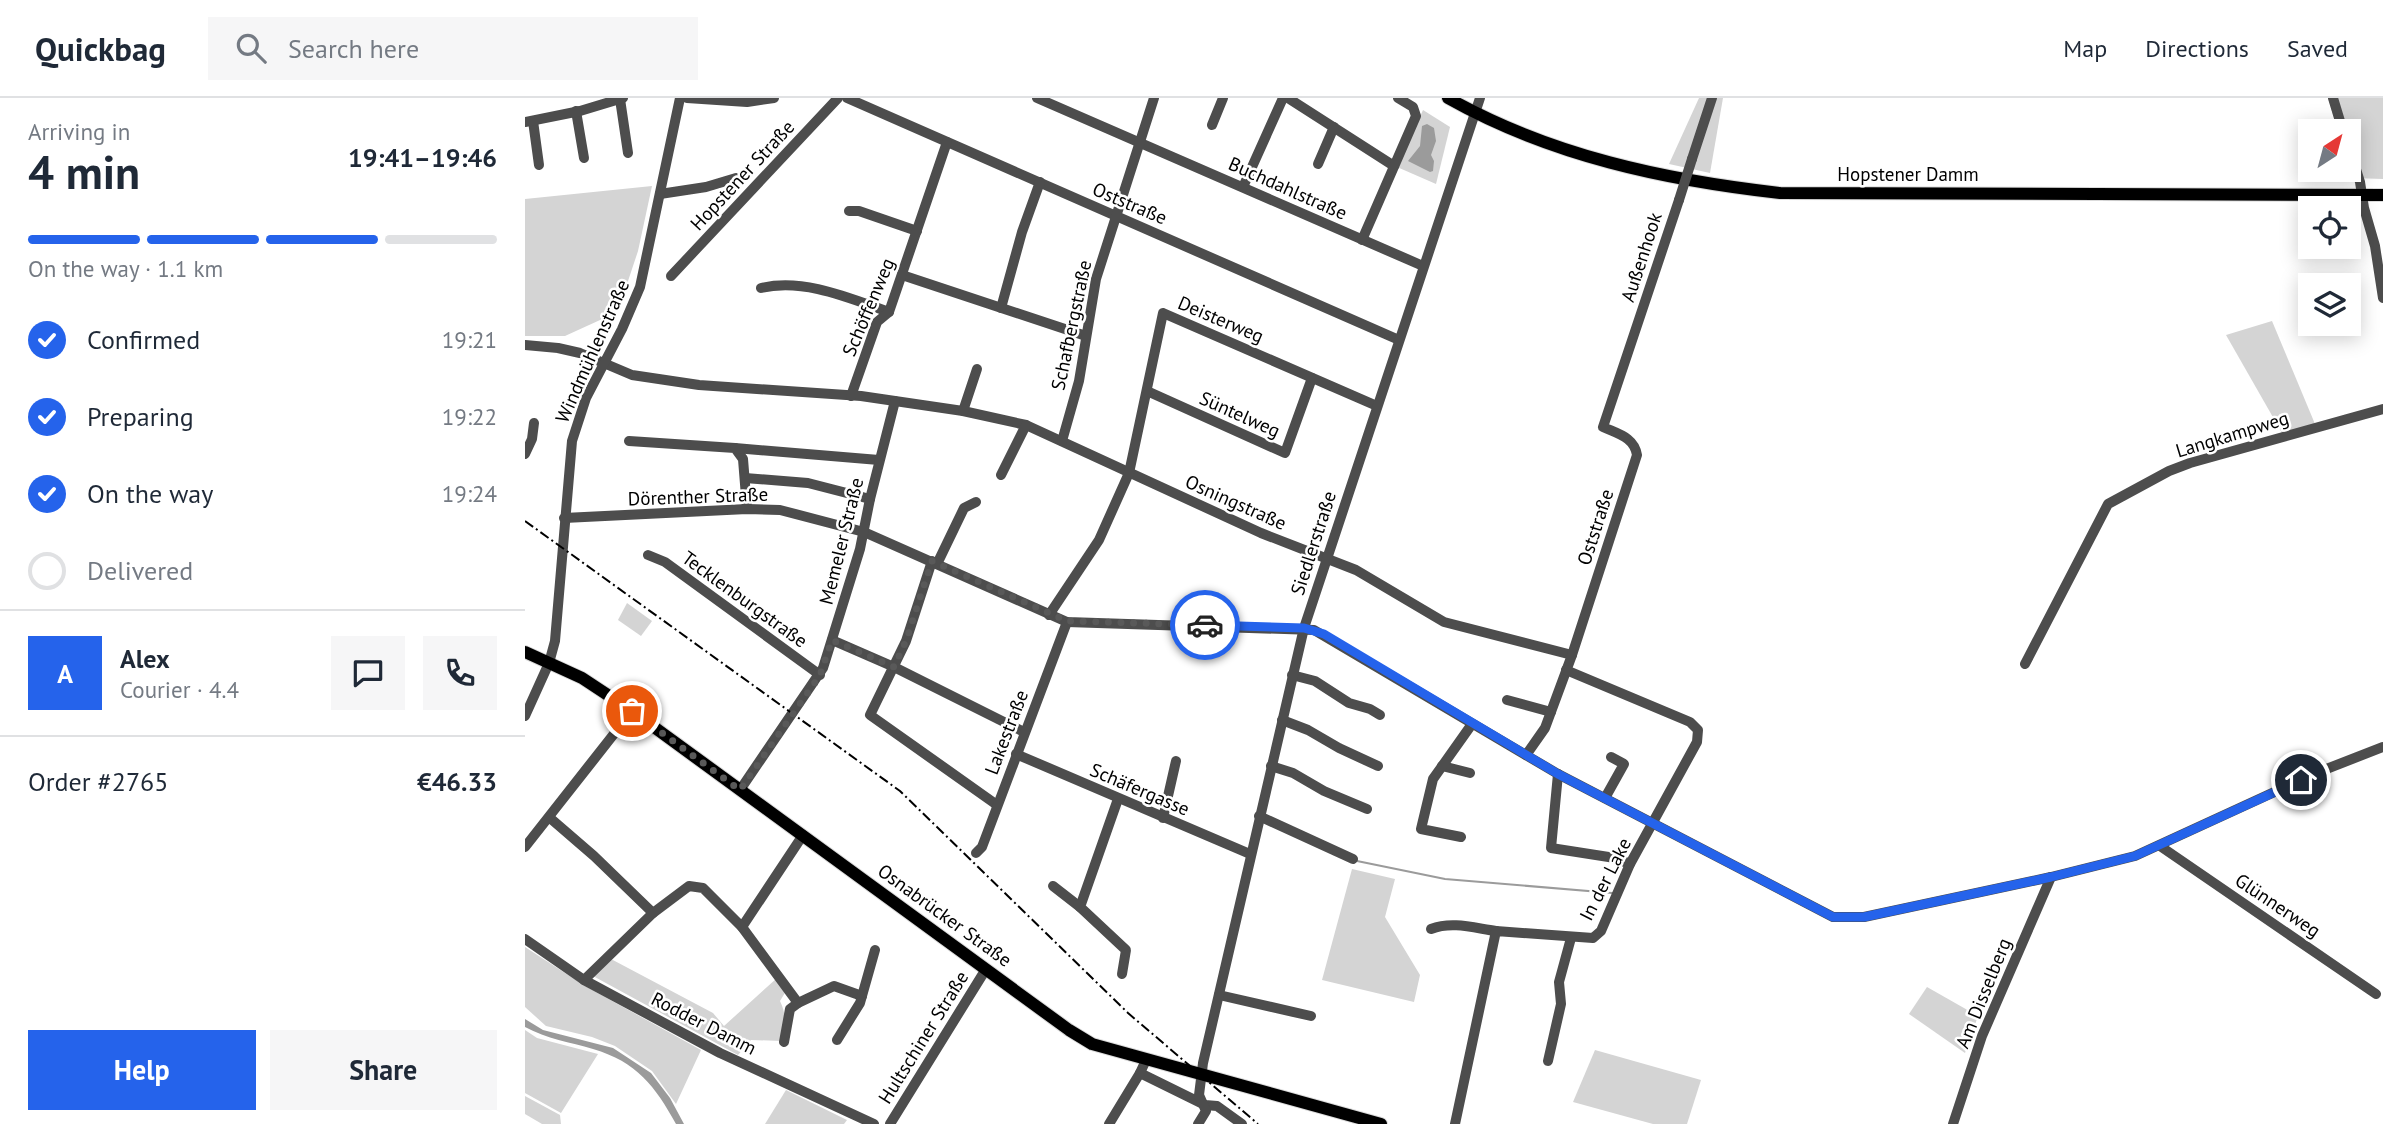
<!DOCTYPE html>
<meta charset="utf-8">
<style>
body{margin:0;font-family:"PT Sans",sans-serif;background:#f6f6f7;color:#1f2937;height:100vh;display:flex;flex-direction:column;font-size:26px;white-space:nowrap}
*{box-sizing:border-box;margin:0}
p{font-size:23px;color:#747a83}
.icon{flex:none;width:38px;height:38px;fill:none;stroke:currentColor;stroke-width:2;stroke-linecap:round;stroke-linejoin:round}
.map{position:relative;flex:1;overflow:hidden}
.panel{display:flex;flex-direction:column;background:#fff;width:525px}
.panel>*{flex:none}
.needle{width:46px;rotate:36deg}
.buttons{position:absolute;left:1773px;top:21px;display:grid;gap:14px}
.buttons a{display:grid;place-items:center;width:63px;height:63px;border-radius:0px;background:#fff;box-shadow:0 4px 18px #0003;font-size:35px}
.pin{position:absolute;display:grid;place-items:center;width:60px;height:60px;color:#fff;margin:-30px;border:4px solid #fff;border-radius:50%;box-shadow:0 2px 7px #0007}
.courier{position:absolute;display:grid;place-items:center;width:70px;height:70px;margin:-35px;border:5px solid #2563eb;border-radius:50%;background:#fff;color:#222;box-shadow:0 2px 9px #0007}
.overview em{font-style:normal;font-weight:700}
.overview div{display:flex;flex-direction:column-reverse}
.overview{display:flex;align-items:center;justify-content:space-between;height:119px;padding:0 28px}
h1{font-size:46px;font-weight:700;line-height:52px}
.bar{display:grid;grid-template-columns:repeat(4,1fr);gap:10px 7px;align-content:center;height:84px;padding:0 28px}
.bar i{height:9px;border-radius:5px;background:#e0e1e3}
.bar .selected{background:#2563eb}
.bar p{grid-column:span 4}
.line{display:flex;align-items:center;gap:18px;padding:0 28px;border-top:2px solid #e0e1e3}
.line div{flex:1}
.round{display:grid;place-items:center;flex:none;width:74px;height:74px;border-radius:0px;background:#f6f6f7}
ol{padding:0 28px;list-style:none}
li{display:flex;align-items:center;gap:21px;height:77px}
li p{margin-inline-start:auto}
li .icon{padding:7px;border-radius:50%;background:#2563eb;color:#fff;stroke-width:4}
li:last-child{color:#747a83}
li i{width:38px;height:38px;border:4px solid #e0e1e3;border-radius:50%}
.cta{display:flex;gap:14px;margin-top:auto;padding:14px 28px}
.cta a{flex:1;height:80px;border-radius:0px;background:#2563eb;color:#fff;font-size:28px;font-weight:700;line-height:80px;text-align:center}
.cta a+a{background:#f6f6f7;color:#1f2937}
header{display:flex;align-items:center;gap:42px;box-sizing:border-box;height:98px;padding:0 35px;background:#fff;border-bottom:2px solid #e0e1e3}
header strong{font-size:33px}
nav{display:flex;gap:38px;margin-inline-start:auto;font-size:24px}
.search{width:490px;height:63px;background:#f6f6f7;display:flex;align-items:center;gap:18px;box-sizing:border-box;padding:0 24px;border-radius:0px;color:#747a83;font-size:26px}
main{display:flex;flex:1;min-height:0}
.map>svg:first-child{display:block}
.green{fill:#d4d4d4}
.water{fill:#9b9b9b}
.lines{fill:none;stroke-linecap:round;stroke-linejoin:round}
.stream{stroke:#9b9b9b;stroke-width:2}
.major-casing{stroke:#dbdbdb;stroke-width:14}
.minor{stroke:#4d4d4d;stroke-width:10}
.major{stroke:#000;stroke-width:12}
.rail{stroke:#000;stroke-width:2;stroke-dasharray:10 3.5 2 3.5;stroke-linecap:butt}
.minor-bridge{stroke:#4d4d4d;stroke-width:10}
.done{stroke:#595959;stroke-width:7;stroke-dasharray:0 12.6}
.route{stroke:#2563eb;stroke-width:9}
.labels{text-anchor:middle;stroke-width:5;stroke-linejoin:round;paint-order:stroke}
.street-label{font-size:19px;fill:#000;stroke:#fff}
</style>
<header>
<strong>Quickbag</strong>
<div class="search"><svg class="icon" aria-label="search" viewBox="0 0 24 24"><circle cx="10" cy="10" r="6"/><path d="M15 15l6 6"/></svg>Search here</div>
<nav><a>Map</a><a>Directions</a><a>Saved</a></nav>
</header>
<main>
<section class="panel">
<div class="overview"><div><h1>4 min</h1><p>Arriving in</p></div><em>19:41–19:46</em></div>
<div class="bar"><i class="selected"></i><i class="selected"></i><i class="selected"></i><i></i><p>On the way · 1.1 km</p></div>
<ol>
<li><svg class="icon" aria-label="check" viewBox="0 0 24 24"><path d="M5 12l5 5 9-10"/></svg>Confirmed<p>19:21</p></li>
<li><svg class="icon" aria-label="check" viewBox="0 0 24 24"><path d="M5 12l5 5 9-10"/></svg>Preparing<p>19:22</p></li>
<li><svg class="icon" aria-label="check" viewBox="0 0 24 24"><path d="M5 12l5 5 9-10"/></svg>On the way<p>19:24</p></li>
<li><i></i>Delivered</li>
</ol>
<div class="line" style="height:126px"><b class="round" style="background:#2563eb;color:#fff">A</b><div><b>Alex</b><p>Courier · 4.4</p></div><a class="round"><svg class="icon" aria-label="chat" viewBox="0 0 24 24"><path d="M4 5h16v11H9l-5 4z"/></svg></a><a class="round"><svg class="icon" aria-label="phone" viewBox="0 0 24 24"><path d="M5 4h4l2 5-3 2q2 4 5 5l2-3 5 2v4C11 20 4 13 5 4z"/></svg></a></div>
<div class="line" style="height:91px"><div>Order #2765</div><b>€46.33</b></div>
<div class="cta"><a>Help</a><a>Share</a></div>
</section>
<div class="map">
<svg width="1858" height="1026" viewBox="0 0 1858 1026">
<rect width="100%" height="100%" fill="#fff"/>
<g class="green">
<polygon points="1174,0 1198,0 1185,75 1144,66"/>
<polygon points="1803,0 1858,0 1858,81 1828,80 1824,65 1824,33 1813,33"/>
<polygon points="898,12 925,29 911,86 872,69"/>
<polygon points="127,88 113,153 103,183 86,217 40,238 0,238 0,101"/>
<polygon points="1747,223 1790,326 1757,335 1701,237"/>
<polygon points="102,505 127,523 116,538 93,522"/>
<polygon points="827,771 870,781 860,819 895,877 889,904 797,882"/>
<polygon points="0,849 60,888 176,952 151,1006 127,973 90,948 67,939 21,928 0,909"/>
<path d="M86 861 188 915 199 928 252 880 261 893 255 903C262 917 260 928 257 943L226 942 213 957 68 878Z"/>
<polygon points="1402,889 1453,918 1440,955 1384,916"/>
<polygon points="0,932 12,940 73,956 36,1015 0,995"/>
<polygon points="1070,952 1176,982 1162,1026 1128,1026 1048,1004"/>
<polygon points="261,992 322,1022 319,1026 240,1026"/>
<polygon points="0,998 35,1017 36,1026 17,1026 0,1016"/>
</g>
<g class="water">
<polygon points="902,26 909,30 911,43 906,57 909,63 908,73 905,74 883,63 895,48 897,28"/>
<path d="M0 921 18 932 88 950 126 975 145 1000 159 1026H151C130 988 112 964 68 951 45 944 22 941 0 929Z"/>
</g>
<g class="lines">
<polyline class="stream" points="832,763 920,781 1087,795"/>
<defs>
<g id="major">
<path d="M923 0C1026 58 1140 82 1255 95L1858 97"/>
<polyline points="0,554 57,580 107,613 544,932 567,946 856,1026"/>
</g>
</defs>
<use href="#major" class="major-casing"/>
<g class="minor">
<polyline points="162,0 222,4 249,0"/>
<polyline points="322,0 874,242"/>
<polyline points="512,0 898,168"/>
<polyline points="763,0 869,68"/>
<polyline points="1808,0 1818,33"/>
<polyline points="95,1 103,55"/>
<polyline points="51,13 59,60"/>
<polyline points="8,23 14,67"/>
<polyline points="0,24 55,13 98,0"/>
<polyline points="687,27 698,0"/>
<polyline points="1824,49 1835,84 1839,110 1850,148 1858,200"/>
<polyline points="1167,61 1187,0"/>
<polyline points="793,66 809,29"/>
<polyline points="718,89 758,0"/>
<polyline points="135,96 181,89 211,80"/>
<polyline points="324,113 334,113 392,133"/>
<polyline points="837,142 891,18 888,9 873,0"/>
<polyline points="377,177 561,238"/>
<polyline points="146,178 313,0"/>
<path d="M236 190C279 180 324 200 364 214"/>
<polyline points="476,210 497,134 515,84"/>
<polyline points="0,247 33,250 55,255 107,277 174,287 336,298 438,313 501,327 736,435 831,472 919,524 1047,557"/>
<polyline points="622,293 760,355 787,280"/>
<polyline points="326,298 352,224 364,214 422,44"/>
<polyline points="438,313 452,271"/>
<polyline points="104,343 210,350 218,361 222,411"/>
<polyline points="537,343 554,283 571,181 629,0"/>
<polyline points="210,350 354,362"/>
<polyline points="0,356 7,341 9,325"/>
<polyline points="476,377 501,327"/>
<polyline points="220,380 283,385 345,401"/>
<polyline points="39,420 222,411 255,412 339,434 542,524 789,532 1033,676 1308,819 1339,819 1526,779 1610,758 1791,675 1858,649"/>
<polyline points="123,457 140,464 295,577"/>
<polyline points="407,463 381,543 345,617 472,707"/>
<polyline points="412,466 439,410 451,404"/>
<polyline points="524,517 574,442 604,375 638,215 852,308"/>
<polyline points="307,542 369,569 499,634"/>
<polyline points="1500,566 1583,406 1644,373 1665,365 1858,311"/>
<polyline points="767,577 790,583 824,605 845,611 855,617"/>
<polyline points="982,602 1026,614"/>
<polyline points="0,618 24,565 30,543 47,343 61,300 97,231 115,189 155,0"/>
<polyline points="757,622 783,632 814,650 853,668"/>
<polyline points="491,656 725,756"/>
<path d="M1001 657 1020 630 1047 557 1112 357C1109 339 1093 336 1078 329L1154 102"/>
<polyline points="746,668 768,675 799,693 842,711"/>
<polyline points="917,668 945,675"/>
<polyline points="1033,676 1026,750 1090,760 1105,766"/>
<polyline points="215,692 298,570 335,451 345,401 370,303"/>
<polyline points="1080,700 1099,666 1086,659"/>
<polyline points="593,701 555,809 601,852 597,876"/>
<polyline points="734,718 828,761"/>
<polyline points="25,720 69,758 128,815"/>
<polyline points="638,720 651,663"/>
<polyline points="936,739 896,731 908,681 947,626"/>
<polyline points="1635,748 1851,896"/>
<polyline points="0,749 107,613"/>
<polyline points="451,755 457,749 542,524"/>
<polyline points="528,788 555,809"/>
<polyline points="217,829 278,737"/>
<path d="M906 831C927 823 949 830 971 833"/>
<polyline points="0,841 59,882 195,955 349,1026"/>
<polyline points="59,882 128,815 164,788 178,790 217,829 273,905 309,888 337,898"/>
<polyline points="694,897 786,918"/>
<polyline points="312,942 335,905 350,852"/>
<polyline points="259,944 265,911 273,905"/>
<polyline points="1023,963 1036,906 1034,884 1046,840"/>
<polyline points="615,975 680,1007 692,1008 717,1026"/>
<polyline points="365,1026 461,871"/>
<polyline points="584,1026 615,975 621,962"/>
<polyline points="673,1026 681,1013 674,997 678,965 779,530 955,0"/>
<polyline points="930,1026 971,833 1068,840 1076,833 1105,766 1172,644 1173,632 1165,624 1041,572"/>
<polyline points="1428,1026 1457,938 1526,779"/>
</g>
<use href="#major" class="major"/>
<polyline class="rail" points="0,423 375,693 603,915 733,1026"/>
<polyline class="minor-bridge" points="1154,102 1167,61"/>
</g>
<g class="lines">
<polyline class="done" points="107,613 215,692 295,577 307,542 369,569 381,543 407,463 542,523 680,527"/>
<polyline class="route" points="680,527 779,530 799,536 1033,676 1308,819 1339,819 1526,779 1610,758 1776,682"/>
</g>
<g class="labels">
<g class="street-label">
<text x="1383" y="83">Hopstener Damm</text>
<text transform="translate(217 77) rotate(-47)" y="7">Hopstener Straße</text>
<text transform="translate(763 90) rotate(24)" y="7">Buchdahlstraße</text>
<text transform="translate(605 105) rotate(23)" y="7">Oststraße</text>
<text transform="translate(1116 159) rotate(-72)" y="7">Außenhook</text>
<text transform="translate(343 209) rotate(-67)" y="7">Schöffenweg</text>
<text transform="translate(696 221) rotate(23)" y="7">Deisterweg</text>
<text transform="translate(546 227) rotate(-78)" y="7">Schafbergstraße</text>
<text transform="translate(67 253) rotate(-66)" y="7">Windmühlenstraße</text>
<text transform="translate(715 316) rotate(24)" y="7">Süntelweg</text>
<text transform="translate(1707 336) rotate(-17)" y="7">Langkampweg</text>
<text transform="translate(173 398) rotate(-2)" y="7">Dörenther Straße</text>
<text transform="translate(711 404) rotate(24)" y="7">Osningstraße</text>
<text transform="translate(1070 429) rotate(-72)" y="7">Oststraße</text>
<text transform="translate(316 443) rotate(-76)" y="7">Memeler Straße</text>
<text transform="translate(788 445) rotate(-72)" y="7">Siedlerstraße</text>
<text transform="translate(220 501) rotate(36)" y="7">Tecklenburgstraße</text>
<text transform="translate(481 634) rotate(-69)" y="7">Lakestraße</text>
<text transform="translate(615 691) rotate(23)" y="7">Schäfergasse</text>
<text transform="translate(1080 781) rotate(-63)" y="7">In der Lake</text>
<text transform="translate(1753 807) rotate(34)" y="7">Glünnerweg</text>
<text transform="translate(420 817) rotate(36)" y="7">Osnabrücker Straße</text>
<text transform="translate(1458 895) rotate(-68)" y="7">Am Disselberg</text>
<text transform="translate(179 925) rotate(27)" y="7">Rodder Damm</text>
<text transform="translate(398 939) rotate(-58)" y="7">Hultschiner Straße</text>
</g>
</g>
</svg>
<div class="buttons">
<a><svg class="needle" viewBox="-14 -14 28 28"><path d="M0-13l5 13h-10z" fill="#e53935"/><path d="M0 13l5-13h-10z" fill="#747a83"/></svg></a>
<a><svg class="icon" aria-label="locate" viewBox="0 0 24 24"><circle cx="12" cy="12" r="6"/><path d="M12 2v4M12 18v4M2 12h4M18 12h4"/></svg></a>
<a><svg class="icon" aria-label="layers" viewBox="0 0 24 24"><path d="M12 4l9 5-9 5-9-5zM3 14l9 5 9-5"/></svg></a>
</div>
<div class="pin" style="left:107px;top:613px;background:#ea580c"><svg class="icon" aria-label="bag" viewBox="0 0 24 24"><path d="M5 8h14l-1 12H6zM9 8a3 3 0 0 1 6 0"/></svg></div>
<div class="pin" style="left:1776px;top:682px;background:#1f2937"><svg class="icon" aria-label="home" viewBox="0 0 24 24"><path d="M3 11l9-7 9 7M6 9v11h12V9"/></svg></div>
<div class="courier" style="left:680px;top:527px"><svg class="icon" aria-label="car" viewBox="0 0 24 24"><path d="M5 17H2v-5l4-1 3-4h7l3 4 3 1v5h-3M9 17h6M6 11h13"/><circle cx="7" cy="17" r="2"/><circle cx="17" cy="17" r="2"/></svg></div>
</div>
</main>
